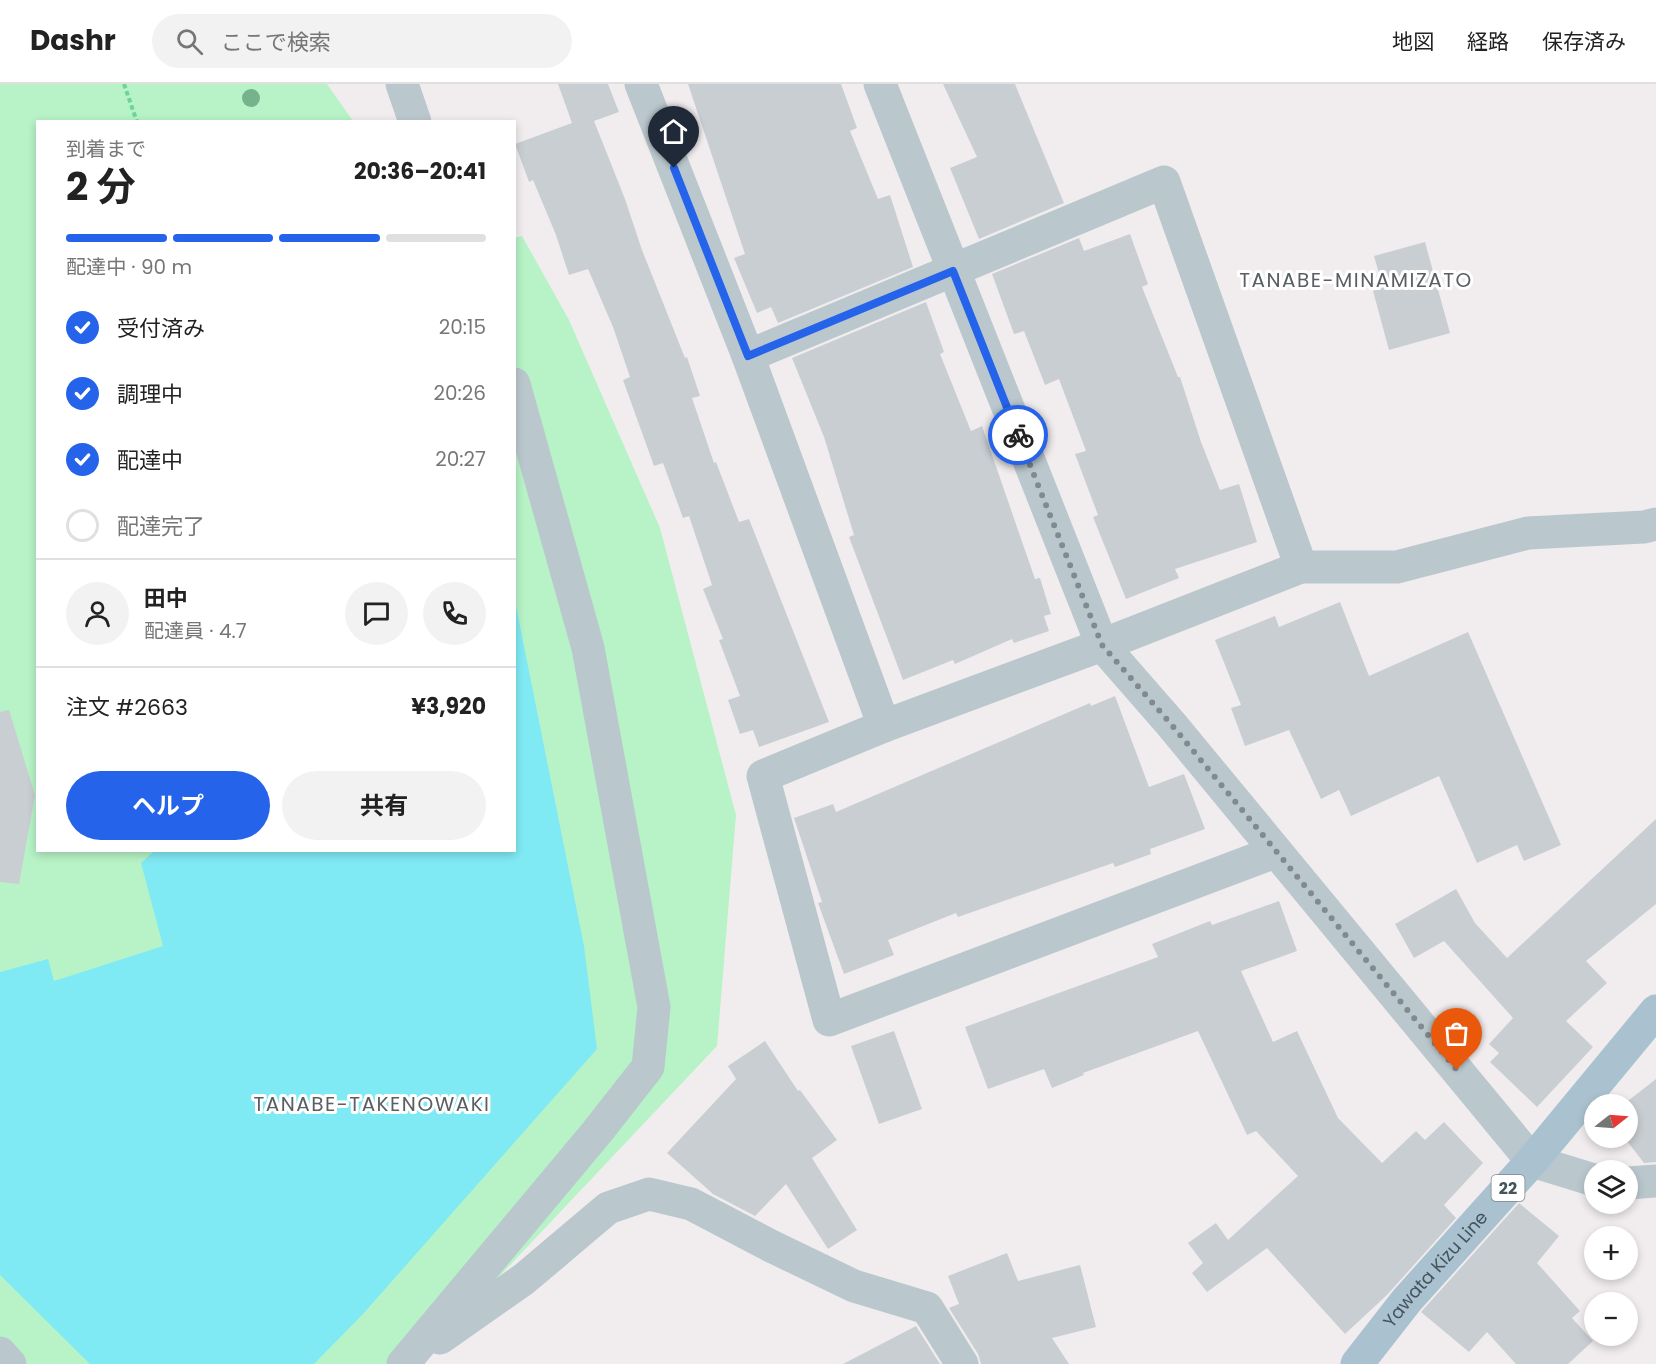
<!DOCTYPE html>
<html lang="ja">
<meta charset="utf-8">
<style>
body{margin:0;font-family:Poppins,"Noto Sans JP",sans-serif;background:#f2f2f2;color:#222;height:100vh;display:flex;flex-direction:column;font-size:22px;white-space:nowrap}
*{box-sizing:border-box;margin:0}
p{font-size:20px;color:#767676}
.icon{flex:none;width:33px;height:33px;fill:none;stroke:currentColor;stroke-width:2;stroke-linecap:round;stroke-linejoin:round}
.map{position:relative;flex:1;overflow:hidden}
.drawer{position:absolute;left:36px;top:36px;width:480px;height:732px;display:flex;flex-direction:column;background:#fff;border-radius:0px;box-shadow:0 3px 9px #0003}
.drawer>*{flex:none}
.needle{width:39px;rotate:73deg}
.buttons{position:absolute;left:1584px;top:1010px;display:grid;gap:12px}
.buttons a{display:grid;place-items:center;width:54px;height:54px;border-radius:50%;background:#fff;box-shadow:0 3px 9px #0003;font-size:30px}
.pin{position:absolute;display:grid;place-items:center;width:51px;height:51px;color:#fff;margin:-62px -26px;border-radius:50% 50% 50% 0;rotate:-45deg;box-shadow:0 0 6px #0007}
.pin .icon{rotate:45deg}
.courier{position:absolute;display:grid;place-items:center;width:60px;height:60px;margin:-30px;border:4px solid #2563eb;border-radius:50%;background:#fff;color:#222;box-shadow:0 2px 8px #0007}
.headline em{font-style:normal;font-weight:700}
.headline div{display:flex;flex-direction:column-reverse}
.headline{display:flex;align-items:center;justify-content:space-between;height:102px;padding:0 30px}
h1{font-size:39px;font-weight:700;line-height:45px}
.bar{display:grid;grid-template-columns:repeat(4,1fr);gap:9px 6px;align-content:center;height:72px;padding:0 30px}
.bar i{height:8px;border-radius:4px;background:#e0e0e0}
.bar .active{background:#2563eb}
.bar p{grid-column:span 4}
.line{display:flex;align-items:center;gap:15px;padding:0 30px;border-top:2px solid #e0e0e0}
.line div{flex:1}
.round{display:grid;place-items:center;flex:none;width:63px;height:63px;border-radius:32px;background:#f2f2f2}
ol{padding:0 30px;list-style:none}
li{display:flex;align-items:center;gap:18px;height:66px}
li p{margin-inline-start:auto}
li .icon{padding:6px;border-radius:50%;background:#2563eb;color:#fff;stroke-width:4}
li:last-child{color:#767676}
li i{width:33px;height:33px;border:3px solid #e0e0e0;border-radius:50%}
.cta{display:flex;gap:12px;margin-top:auto;padding:12px 30px}
.cta a{flex:1;height:69px;border-radius:36px;background:#2563eb;color:#fff;font-size:24px;font-weight:700;line-height:69px;text-align:center}
.cta a+a{background:#f2f2f2;color:#222}
header{display:flex;align-items:center;gap:36px;box-sizing:border-box;height:84px;padding:0 30px;background:#fff;border-bottom:2px solid #e0e0e0}
header strong{font-size:28px}
nav{display:flex;gap:33px;margin-inline-start:auto;font-size:21px}
.search{width:420px;height:54px;background:#f2f2f2;display:flex;align-items:center;gap:15px;box-sizing:border-box;padding:0 21px;border-radius:33px;color:#767676;font-size:22px}
.map>svg:first-child{display:block}
.green{fill:#b7f3c7}
.water{fill:#80eaf4}
.building{fill:#c9ced3}
.lines{fill:none;stroke-linecap:round;stroke-linejoin:round}
.path{stroke:#6cd494;stroke-width:4;stroke-dasharray:4.5 3;stroke-linecap:butt}
.minor{stroke:#bac8ce;stroke-width:33}
.major{stroke:#aac2cf;stroke-width:33}
.tree{fill:#74b38c}
.done{stroke:#818a90;stroke-width:6;stroke-dasharray:0 10.8}
.route{stroke:#2563eb;stroke-width:8}
.labels{text-anchor:middle;stroke-width:6;stroke-linejoin:round;paint-order:stroke}
.shield{fill:#fff;stroke:#7c878e;stroke-width:1.5}
.shield-label{font-size:16px;font-weight:bold;fill:#44545d}
.street-label{font-size:18px;fill:#44545d;stroke:#fff}
.neighbourhood-label{font-size:20px;letter-spacing:1.5px;fill:#5a5f63;stroke:#fff}
</style>
<header>
<strong>Dashr</strong>
<div class="search"><svg class="icon" aria-label="search" viewBox="0 0 24 24"><circle cx="10" cy="10" r="6"/><path d="M15 15l6 6"/></svg>ここで検索</div>
<nav><a>地図</a><a>経路</a><a>保存済み</a></nav>
</header>
<div class="map">
<svg width="1656" height="1280" viewBox="0 0 1656 1280">
<rect width="100%" height="100%" fill="#f1edee"/>
<polygon class="green" points="0,0 327,0 353,37 38,38 38,766 514,766 514,154 522,152 569,236 660,444 736,731 717,962 477,1216 424,1280 0,1280"/>
<polygon class="water" points="515,517 584,862 597,965 363,1230 314,1280 90,1280 0,1191 0,888 48,875 54,897 163,862 141,779 154,767 514,766"/>
<g class="building">
<polygon points="558,0 608,0 619,28 594,37 625,115 642,166 685,274 687,273 700,312 692,314 714,379 716,378 739,438 749,435 829,638 759,663 753,646 740,650 728,616 740,612 719,556 723,555 703,505 712,501 689,432 683,434 663,379 654,382 623,296 630,293 613,243 588,185 569,191 556,151 533,96 529,98 515,60 572,39"/>
<polygon points="688,0 841,0 857,44 850,47 878,115 890,111 913,183 778,239 771,223 757,229 734,174 745,170"/>
<polygon points="943,0 1015,0 1064,119 979,155 950,84 977,73"/>
<polygon points="1130,150 1148,200 1142,203 1178,293 1180,293 1201,358 1220,406 1239,400 1257,458 1175,485 1179,494 1126,515 1093,433 1098,431 1075,370 1086,367 1059,295 1045,301 1024,247 1014,250 992,190 1079,154 1084,167"/>
<polygon points="1425,158 1450,249 1389,266 1373,207 1383,203 1374,172"/>
<polygon points="926,218 944,268 940,270 971,347 982,342 1035,495 1040,494 1051,530 1044,532 1049,547 1014,559 1012,555 955,580 953,576 903,596 849,453 854,451 824,353 792,274"/>
<polygon points="1340,518 1369,592 1468,548 1561,761 1524,777 1517,761 1477,779 1439,692 1351,732 1339,706 1321,715 1289,646 1245,662 1231,624 1241,621 1215,556 1275,532 1279,543"/>
<polygon points="1115,612 1149,703 1184,690 1205,745 1150,765 1151,770 1115,783 1113,779 958,833 956,829 888,856 894,871 844,890 818,819 822,818 794,734 833,720 836,728 1090,619 1091,622"/>
<polygon points="9,626 35,711 19,800 0,798 0,628"/>
<polygon points="1656,735 1656,820 1586,877 1607,899 1566,937 1593,963 1537,1023 1490,978 1499,969 1489,960 1513,934 1444,857 1414,874 1395,840 1456,805 1475,839 1507,874"/>
<polygon points="1279,817 1297,867 1241,887 1273,958 1297,947 1338,1034 1382,1079 1416,1047 1425,1056 1444,1038 1483,1079 1444,1121 1456,1134 1387,1211 1345,1250 1267,1164 1207,1208 1192,1189 1203,1179 1188,1159 1216,1139 1228,1156 1298,1092 1256,1047 1247,1051 1198,947 1083,989 1084,991 1052,1004 1044,985 988,1005 965,943 1158,873 1152,860 1210,837 1212,841"/>
<polygon points="894,947 922,1025 879,1040 851,962"/>
<polygon points="765,957 798,1007 800,1006 837,1056 812,1074 857,1146 828,1165 786,1100 755,1132 713,1110 667,1069 736,995 728,982"/>
<polygon points="1656,995 1656,1078 1644,1079 1624,1053 1628,1053 1628,1020 1624,1020"/>
<polygon points="1519,1119 1559,1152 1537,1179 1580,1227 1572,1234 1593,1257 1568,1280 1516,1280 1487,1248 1469,1268 1421,1228"/>
<polygon points="1007,1169 1018,1197 1080,1181 1096,1243 1052,1254 1069,1280 981,1280 978,1270 949,1224 959,1220 948,1192"/>
<polygon points="916,1242 940,1280 843,1280"/>
</g>
<g class="lines">
<polyline class="path" points="124,0 137,38"/>
<g class="minor">
<polyline points="402,0 415,38"/>
<polyline points="641,0 748,272 884,642"/>
<polyline points="880,0 1102,561 1171,640 1532,1077 1594,1096"/>
<polyline points="748,272 1164,98 1301,483"/>
<polyline points="1275,768 829,936 763,692 884,642 1102,561 1301,483 1397,483 1528,449 1644,443 1656,440"/>
<polyline points="1628,1099 1656,1097"/>
<polyline points="440,1254 524,1195 608,1124 649,1110 691,1120 769,1161 854,1202 927,1224 962,1280"/>
<polyline points="0,1269 10,1280"/>
<polyline points="403,1280 597,1048 648,983 654,923 588,564 514,300"/>
</g>
<path class="major" id="s1" d="M1357 1280 1407 1216 1532 1077 1656 927"/>
</g>
<circle class="tree" cx="251" cy="14" r="9"/>
<g class="lines">
<polyline class="done" points="1018,351 1102,561 1171,640 1457,986"/>
<polyline class="route" points="674,84 748,272 953,187 1018,351"/>
</g>
<g class="labels">
<rect class="shield" x="1491.5" y="1091" width="33" height="26" rx="4.5"/>
<g class="shield-label">
<text x="1508" y="1110">22</text>
</g>
<g class="street-label">
<text dy="6" stroke="none"><textPath href="#s1" startOffset="123">Yawata Kizu Line</textPath></text>
</g>
<g class="neighbourhood-label">
<text x="1356" y="203">TANABE-MINAMIZATO</text>
<text x="372" y="1027">TANABE-TAKENOWAKI</text>
</g>
</g>
</svg>
<div class="buttons">
<a><svg class="needle" viewBox="-14 -14 28 28"><path d="M0-13l5 13h-10z" fill="#e53935"/><path d="M0 13l5-13h-10z" fill="#767676"/></svg></a>
<a><svg class="icon" aria-label="layers" viewBox="0 0 24 24"><path d="M12 4l9 5-9 5-9-5zM3 14l9 5 9-5"/></svg></a>
<a>+</a>
<a>−</a>
</div>
<div class="pin" style="left:1457px;top:986px;background:#ea580c"><svg class="icon" aria-label="bag" viewBox="0 0 24 24"><path d="M5 8h14l-1 12H6zM9 8a3 3 0 0 1 6 0"/></svg></div>
<div class="pin" style="left:674px;top:84px;background:#1f2937"><svg class="icon" aria-label="home" viewBox="0 0 24 24"><path d="M3 11l9-7 9 7M6 9v11h12V9"/></svg></div>
<div class="courier" style="left:1018px;top:351px"><svg class="icon" aria-label="bike" viewBox="0 0 24 24"><circle cx="6" cy="16" r="4"/><circle cx="18" cy="16" r="4"/><path d="M6 16l4-8h5l3 8M10 8l3 8H6M13 5h3"/></svg></div>
<section class="drawer">
<div class="headline"><div><h1>2 分</h1><p>到着まで</p></div><em>20:36–20:41</em></div>
<div class="bar"><i class="active"></i><i class="active"></i><i class="active"></i><i></i><p>配達中 · 90 m</p></div>
<ol>
<li><svg class="icon" aria-label="check" viewBox="0 0 24 24"><path d="M5 12l5 5 9-10"/></svg>受付済み<p>20:15</p></li>
<li><svg class="icon" aria-label="check" viewBox="0 0 24 24"><path d="M5 12l5 5 9-10"/></svg>調理中<p>20:26</p></li>
<li><svg class="icon" aria-label="check" viewBox="0 0 24 24"><path d="M5 12l5 5 9-10"/></svg>配達中<p>20:27</p></li>
<li><i></i>配達完了</li>
</ol>
<div class="line" style="height:108px"><a class="round"><svg class="icon" aria-label="person" viewBox="0 0 24 24"><circle cx="12" cy="8" r="4"/><path d="M4 21q1-7 8-7t8 7"/></svg></a><div><b>田中</b><p>配達員 · 4.7</p></div><a class="round"><svg class="icon" aria-label="chat" viewBox="0 0 24 24"><path d="M4 5h16v11H9l-5 4z"/></svg></a><a class="round"><svg class="icon" aria-label="phone" viewBox="0 0 24 24"><path d="M5 4h4l2 5-3 2q2 4 5 5l2-3 5 2v4C11 20 4 13 5 4z"/></svg></a></div>
<div class="line" style="height:78px"><div>注文 #2663</div><b>¥3,920</b></div>
<div class="cta"><a>ヘルプ</a><a>共有</a></div>
</section>
</div>
